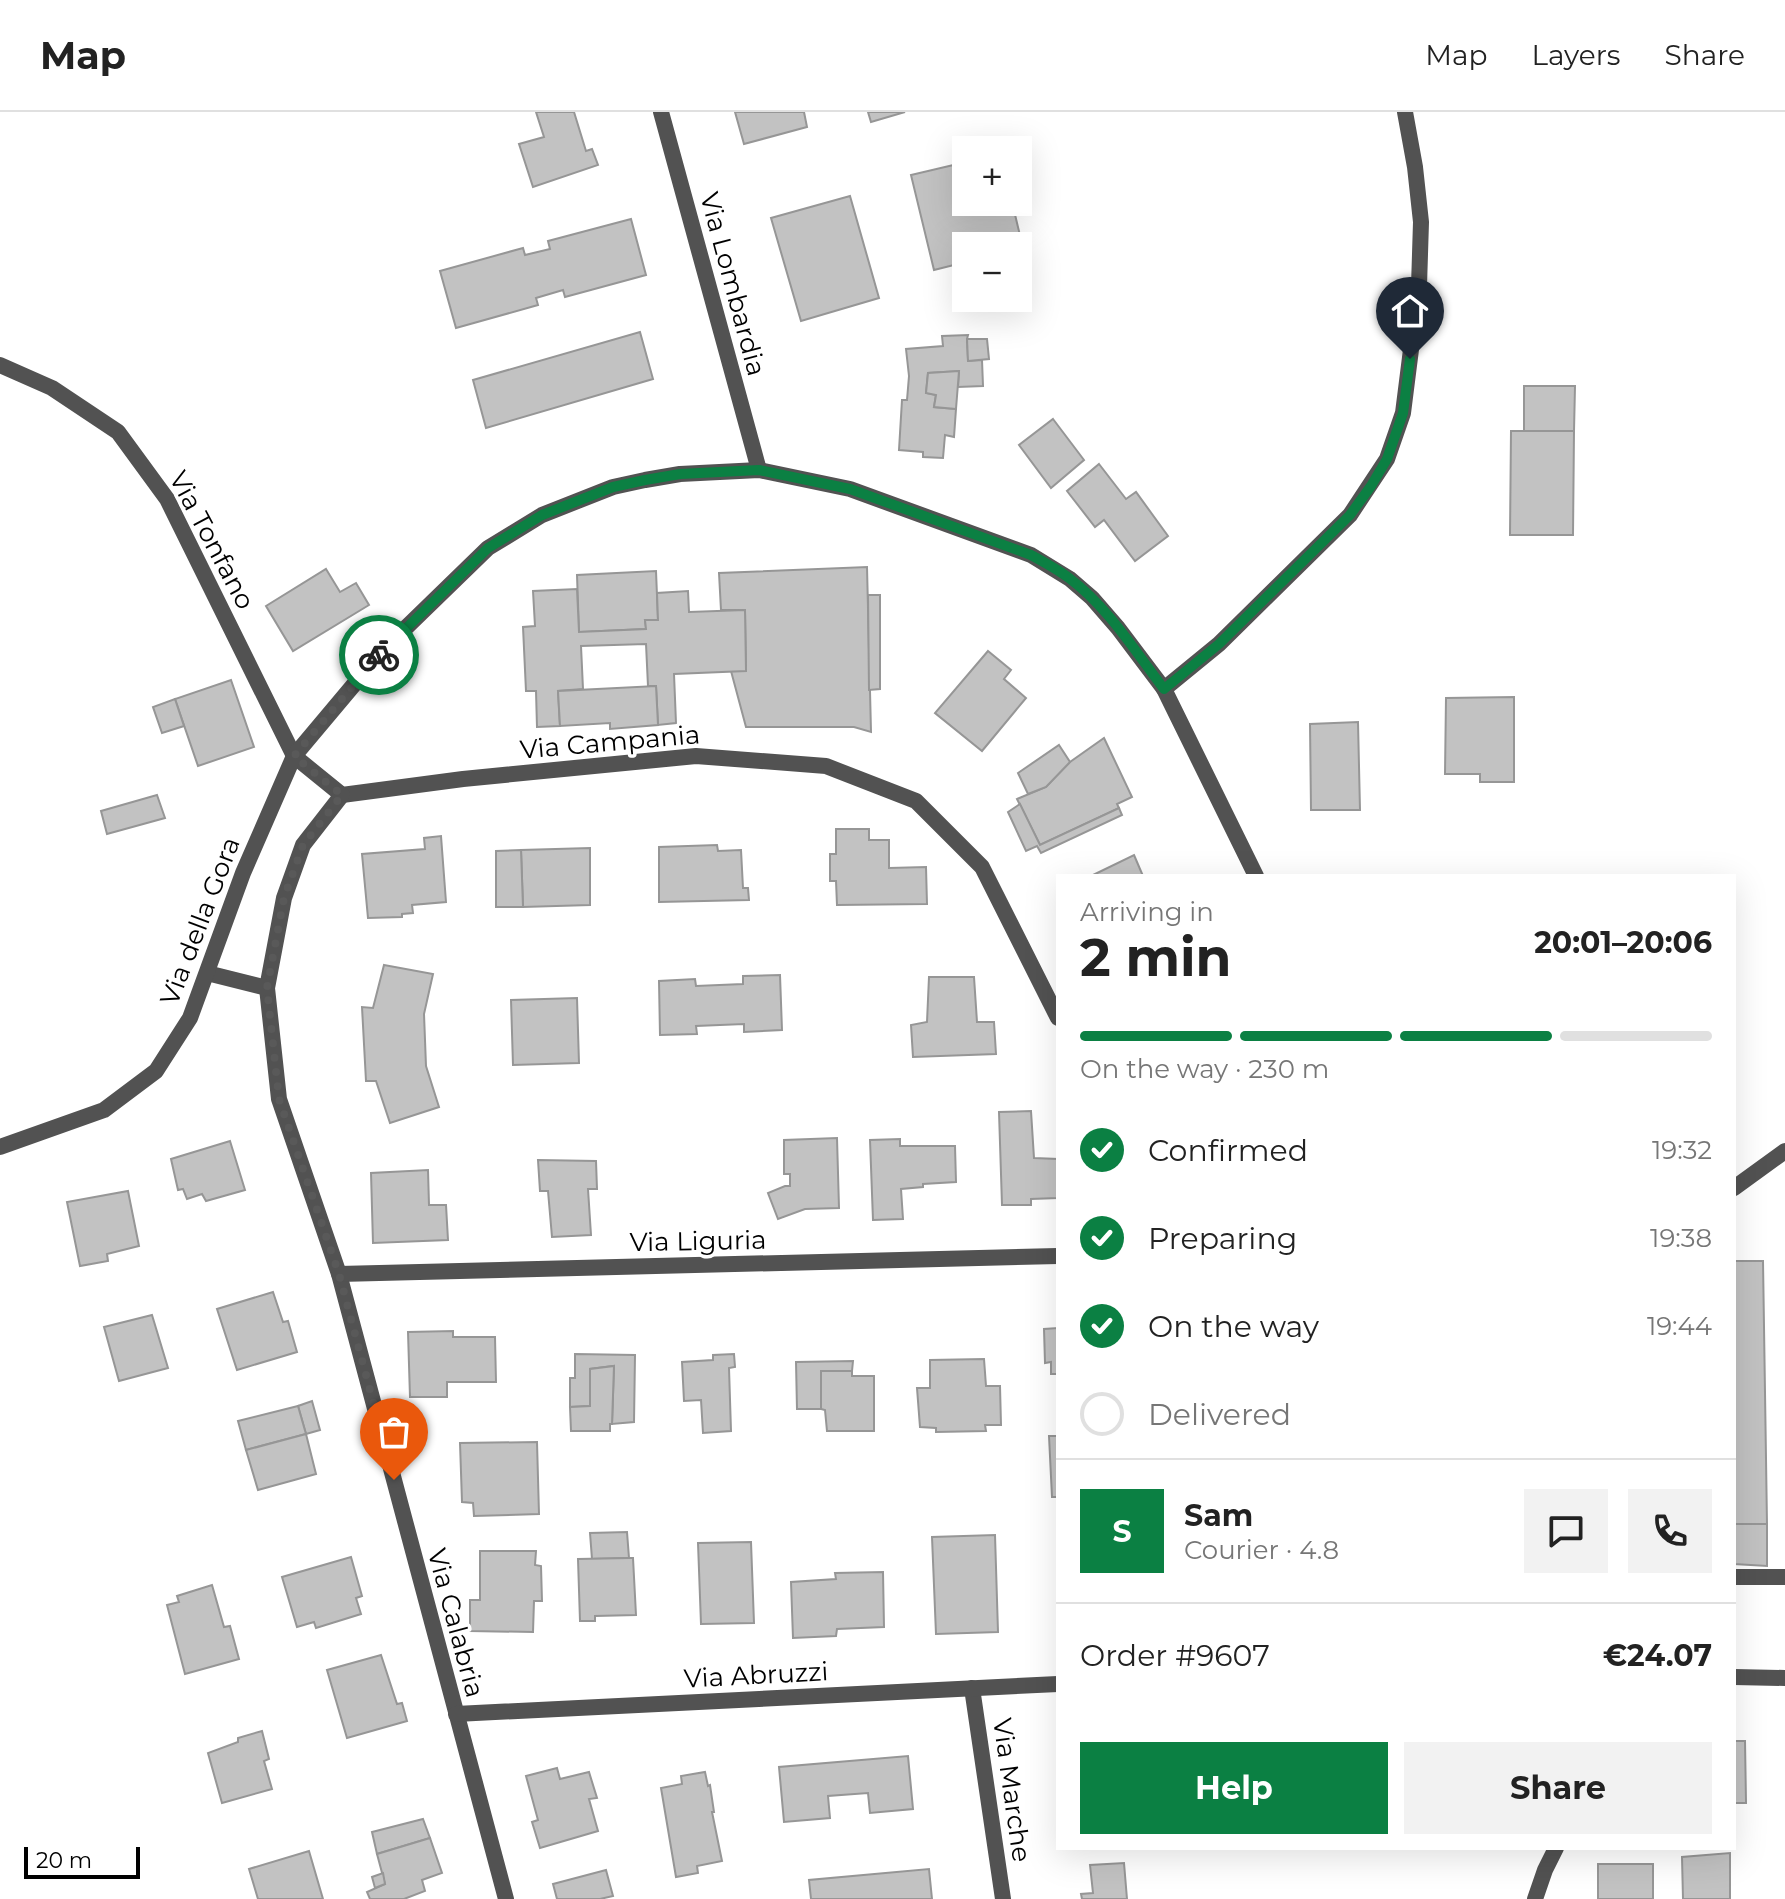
<!DOCTYPE html>
<meta charset="utf-8">
<style>
body{margin:0;font-family:Montserrat,sans-serif;background:#f2f2f2;color:#222;height:100vh;display:flex;flex-direction:column;font-size:30px;white-space:nowrap}
*{box-sizing:border-box;margin:0}
p{font-size:26px;color:#767676}
.icon{flex:none;width:44px;height:44px;fill:none;stroke:currentColor;stroke-width:2;stroke-linecap:round;stroke-linejoin:round}
.map{position:relative;flex:1;overflow:hidden}
.panel{position:absolute;left:1056px;top:762px;width:680px;height:976px;display:flex;flex-direction:column;background:#fff;border-radius:0px;box-shadow:0 8px 32px #0002}
.panel>*{flex:none}
.tools{position:absolute;left:952px;top:24px;display:grid;gap:16px}
.tools a{display:grid;place-items:center;width:80px;height:80px;border-radius:0px;background:#fff;box-shadow:0 8px 32px #0002;font-size:40px}
.scale{position:absolute;left:24px;bottom:20px;width:116px;box-sizing:border-box;padding-left:8px;border:4px solid #000;border-top:0;font-size:22px;line-height:28px;white-space:nowrap;color:#000;-webkit-text-stroke:6px #fff;paint-order:stroke}
.pin{position:absolute;display:grid;place-items:center;width:68px;height:68px;color:#fff;margin:-82px -34px;border-radius:50% 50% 50% 0;rotate:-45deg;box-shadow:0 0 8px #0007}
.pin .icon{rotate:45deg}
.courier{position:absolute;display:grid;place-items:center;width:80px;height:80px;margin:-40px;border:6px solid #0b8043;border-radius:50%;background:#fff;color:#222;box-shadow:0 2px 10px #0007}
.summary em{font-style:normal;font-weight:700}
.summary div{display:flex;flex-direction:column-reverse}
.summary{display:flex;align-items:center;justify-content:space-between;height:136px;padding:0 24px}
h1{font-size:52px;font-weight:700;line-height:60px}
.bar{display:grid;grid-template-columns:repeat(4,1fr);gap:12px 8px;align-content:center;height:96px;padding:0 24px}
.bar i{height:10px;border-radius:6px;background:#e0e0e0}
.bar .selected{background:#0b8043}
.bar p{grid-column:span 4}
.line{display:flex;align-items:center;gap:20px;padding:0 24px;border-top:2px solid #e0e0e0}
.line div{flex:1}
.round{display:grid;place-items:center;flex:none;width:84px;height:84px;border-radius:0px;background:#f2f2f2}
ol{padding:0 24px;list-style:none}
li{display:flex;align-items:center;gap:24px;height:88px}
li p{margin-inline-start:auto}
li .icon{padding:8px;border-radius:50%;background:#0b8043;color:#fff;stroke-width:4}
li:last-child{color:#767676}
li i{width:44px;height:44px;border:4px solid #e0e0e0;border-radius:50%}
.button{display:flex;gap:16px;margin-top:auto;padding:16px 24px}
.button a{flex:1;height:92px;border-radius:0px;background:#0b8043;color:#fff;font-size:32px;font-weight:700;line-height:92px;text-align:center}
.button a+a{background:#f2f2f2;color:#222}
header{display:flex;align-items:center;gap:48px;box-sizing:border-box;height:112px;padding:0 40px;background:#fff;border-bottom:2px solid #e0e0e0}
header strong{font-size:38px}
nav{display:flex;gap:44px;margin-inline-start:auto;font-size:28px}
.map>svg:first-child{display:block}
.building{fill:#c2c2c2;stroke:#969696;stroke-width:2}
.lines{fill:none;stroke-linecap:round;stroke-linejoin:round}
.street{stroke:#525252;stroke-width:16}
.done{stroke:#595959;stroke-width:8;stroke-dasharray:0 14.4}
.route{stroke:#0b8043;stroke-width:10}
.labels{text-anchor:middle;stroke-width:7;stroke-linejoin:round;paint-order:stroke}
.street-label{font-size:26px;fill:#000;stroke:#fff}
</style>
<header>
<strong>Map</strong>
<nav><a>Map</a><a>Layers</a><a>Share</a></nav>
</header>
<div class="map">
<svg width="1785" height="1787" viewBox="0 0 1785 1787">
<rect width="100%" height="100%" fill="#fff"/>
<g class="building">
<polygon points="536,0 574,0 586,39 592,37 598,53 533,75 519,32 544,25"/>
<polygon points="735,0 804,0 807,15 744,32"/>
<polygon points="868,0 905,0 871,10"/>
<polygon points="966,50 966,90 1012,90 1023,136 1018,137 1018,134 966,134 966,150 934,158 911,63"/>
<polygon points="850,84 879,186 801,209 771,106"/>
<polygon points="631,107 646,163 565,185 563,178 536,186 538,193 456,216 440,159 523,136 525,143 550,137 548,129"/>
<polygon points="640,220 653,267 486,316 473,268"/>
<polygon points="968,223 967,227 968,249 982,248 983,274 958,275 959,259 928,261 926,281 936,283 934,295 956,297 954,325 945,323 943,346 923,345 923,340 899,338 902,288 907,288 909,264 906,237 943,234 942,224"/>
<polygon points="967,227 987,227 989,247 968,249"/>
<polygon points="959,259 956,297 934,295 936,283 926,281 928,261"/>
<polygon points="1524,274 1575,274 1574,319 1524,319"/>
<polygon points="1053,307 1084,348 1051,376 1019,333"/>
<polygon points="1511,319 1574,319 1573,423 1510,423"/>
<polygon points="1099,352 1126,387 1136,380 1168,424 1135,449 1104,408 1095,415 1067,379"/>
<polygon points="867,455 871,620 854,615 746,615 731,559 746,559 745,498 721,498 719,461"/>
<polygon points="326,457 340,480 356,471 369,493 293,539 266,494"/>
<polygon points="656,459 658,508 645,508 646,517 579,520 577,463"/>
<polygon points="577,477 579,520 646,517 645,508 658,508 657,481 688,479 689,500 745,498 746,559 674,562 676,611 658,613 656,574 648,574 646,532 581,534 583,577 558,579 560,614 537,615 536,579 526,579 523,515 535,514 533,479"/>
<polygon points="868,483 880,483 880,577 869,578"/>
<polygon points="988,539 1011,558 1004,567 1026,586 982,639 935,601"/>
<polygon points="231,568 254,635 198,654 175,587"/>
<polygon points="656,574 658,613 610,617 610,611 560,614 558,579"/>
<polygon points="1514,585 1514,670 1480,670 1480,662 1445,662 1446,586"/>
<polygon points="175,587 184,614 162,621 153,595"/>
<polygon points="1358,610 1360,698 1311,698 1310,612"/>
<polygon points="1104,626 1132,685 1117,692 1119,696 1040,733 1017,687 1046,675 1070,650"/>
<polygon points="1059,633 1070,650 1046,675 1028,682 1018,661"/>
<polygon points="157,683 165,706 107,722 101,699"/>
<polygon points="1020,692 1040,733 1119,696 1122,703 1041,741 1037,734 1026,739 1008,700"/>
<polygon points="836,717 869,717 869,728 889,728 889,756 926,755 927,792 837,793 836,769 830,769 830,742 836,742"/>
<polygon points="441,724 446,790 412,793 413,801 402,802 402,805 368,806 362,742 425,737 424,726"/>
<polygon points="717,733 718,739 741,738 743,776 748,776 749,788 659,790 659,735"/>
<polygon points="590,736 590,793 523,795 521,738"/>
<polygon points="521,738 523,795 496,795 496,739"/>
<polygon points="1134,743 1143,764 1091,764"/>
<polygon points="384,853 433,862 424,902 426,954 439,995 390,1011 376,969 366,969 362,895 373,896"/>
<polygon points="780,863 782,918 744,920 744,912 696,914 697,922 660,923 659,869 695,867 696,874 743,872 743,864"/>
<polygon points="929,865 974,865 977,910 994,910 996,942 913,945 911,913 927,910"/>
<polygon points="577,886 579,951 513,953 511,888"/>
<polygon points="1031,999 1034,1046 1058,1047 1058,1086 1031,1087 1031,1093 1002,1093 999,1000"/>
<polygon points="837,1026 839,1096 805,1097 778,1107 768,1081 785,1074 790,1074 790,1062 784,1062 784,1028"/>
<polygon points="900,1027 900,1034 955,1034 956,1070 923,1072 923,1075 901,1077 903,1107 873,1108 870,1028"/>
<polygon points="230,1029 245,1078 206,1089 202,1082 187,1087 183,1077 178,1078 171,1047"/>
<polygon points="538,1048 596,1049 597,1077 588,1077 591,1123 552,1125 548,1079 540,1079"/>
<polygon points="428,1058 429,1093 446,1093 448,1128 373,1131 371,1061"/>
<polygon points="128,1079 139,1134 107,1142 108,1149 80,1154 67,1090"/>
<polygon points="1734,1149 1763,1149 1767,1412 1734,1412"/>
<polygon points="273,1180 283,1210 288,1209 297,1240 237,1258 217,1197"/>
<polygon points="152,1203 168,1256 119,1269 104,1215"/>
<polygon points="1058,1216 1058,1262 1051,1262 1051,1250 1045,1251 1044,1217"/>
<polygon points="453,1219 453,1225 495,1225 496,1270 447,1270 447,1285 410,1285 408,1220"/>
<polygon points="575,1242 635,1243 634,1310 612,1312 614,1254 590,1257 590,1294 570,1295 570,1266 575,1266"/>
<polygon points="734,1242 735,1255 729,1256 731,1319 703,1321 701,1288 684,1289 682,1250 713,1248 713,1243"/>
<polygon points="984,1247 986,1274 1000,1274 1001,1313 985,1313 986,1319 936,1320 936,1316 920,1315 917,1276 930,1276 930,1248"/>
<polygon points="853,1249 852,1259 821,1259 821,1297 797,1297 796,1250"/>
<polygon points="614,1254 612,1312 610,1312 610,1319 571,1319 570,1295 590,1294 590,1257"/>
<polygon points="821,1259 852,1259 852,1264 874,1264 874,1319 827,1319 825,1298 821,1297"/>
<polygon points="312,1289 320,1318 306,1322 298,1294"/>
<polygon points="298,1294 306,1322 246,1338 238,1309"/>
<polygon points="306,1322 316,1362 258,1378 246,1338"/>
<polygon points="1049,1324 1058,1324 1058,1385 1052,1385"/>
<polygon points="537,1330 539,1402 474,1404 473,1391 462,1390 460,1331"/>
<polygon points="1734,1412 1767,1412 1767,1454 1734,1452"/>
<polygon points="627,1420 629,1446 592,1447 590,1421"/>
<polygon points="995,1423 998,1520 936,1522 932,1425"/>
<polygon points="751,1430 754,1511 701,1512 698,1431"/>
<polygon points="480,1439 536,1439 535,1453 541,1454 542,1489 534,1489 533,1520 470,1519 470,1488 480,1488"/>
<polygon points="351,1445 362,1484 356,1486 361,1502 316,1516 314,1510 297,1515 282,1465"/>
<polygon points="629,1446 633,1446 636,1503 595,1504 595,1509 580,1509 578,1447"/>
<polygon points="883,1460 884,1515 837,1517 836,1524 793,1526 791,1470 836,1467 835,1461"/>
<polygon points="212,1473 224,1515 230,1514 239,1547 185,1562 167,1493 179,1490 177,1484"/>
<polygon points="381,1543 397,1592 402,1591 407,1609 347,1626 327,1558"/>
<polygon points="262,1619 269,1647 264,1649 272,1677 222,1691 208,1641 238,1630 238,1626"/>
<polygon points="1734,1629 1745,1629 1746,1691 1734,1691"/>
<polygon points="908,1644 913,1697 870,1701 868,1681 828,1684 830,1706 784,1710 779,1655"/>
<polygon points="557,1656 560,1667 589,1660 597,1686 589,1687 598,1719 540,1736 532,1710 538,1708 526,1664"/>
<polygon points="705,1660 708,1674 710,1673 714,1700 712,1700 722,1749 697,1754 698,1761 676,1765 661,1676 682,1672 681,1664"/>
<polygon points="423,1707 430,1726 377,1742 372,1720"/>
<polygon points="430,1726 442,1761 422,1768 425,1779 404,1787 370,1787 367,1780 385,1772 377,1742"/>
<polygon points="309,1739 323,1787 258,1787 249,1757"/>
<polygon points="1730,1741 1730,1787 1683,1787 1682,1745"/>
<polygon points="1124,1751 1127,1787 1082,1787 1081,1782 1093,1781 1090,1753"/>
<rect x="1598" y="1752" width="55" height="35"/>
<polygon points="929,1757 932,1787 811,1787 809,1768"/>
<polygon points="606,1758 613,1784 600,1787 557,1787 553,1772"/>
<polygon points="383,1761 385,1772 375,1776 372,1765"/>
</g>
<g class="lines">
<g class="street">
<polyline points="661,0 759,358"/>
<polyline points="0,253 52,276 118,320 167,387 294,644 342,683 463,667 696,644 826,654 916,689 982,755 1058,906"/>
<polyline points="1164,577 1219,532 1350,403 1387,347 1403,301 1419,174 1421,110 1415,55 1405,0"/>
<polyline points="342,683 303,733 284,786 267,876 279,987 339,1162 506,1787"/>
<polyline points="207,861 267,876"/>
<polyline points="0,1035 104,998 156,959 190,906 243,761 294,644 383,538 488,436 542,403 613,375 645,368 680,362 759,358 850,377 1031,443 1070,467 1092,486 1118,516 1164,577 1256,764"/>
<polyline points="1734,1076 1785,1039"/>
<polyline points="339,1162 1058,1144"/>
<polyline points="1734,1465 1785,1465"/>
<polyline points="1734,1565 1785,1566"/>
<polyline points="972,1576 1003,1787"/>
<polyline points="456,1602 1058,1572"/>
<polyline points="1535,1787 1545,1758 1556,1736"/>
</g>
</g>
<g class="lines">
<polyline class="done" points="379,543 294,644 342,683 303,733 284,786 267,876 279,987 339,1162 394,1368"/>
<path class="route" d="M379 543 488 436 542 403 613 375 645 368 680 362 759 358 850 377 1031 443C1044 450 1057 457 1069 466 1108 495 1135 539 1164 577L1219 532 1350 403 1371 374 1387 347 1403 301 1410 247"/>
</g>
<g class="labels">
<g class="street-label">
<text transform="translate(733 172) rotate(75)" y="9">Via Lombardia</text>
<text transform="translate(212 428) rotate(62)" y="9">Via Tonfano</text>
<text transform="translate(610 630) rotate(-5)" y="9">Via Campania</text>
<text transform="translate(200 809) rotate(-69)" y="9">Via della Gora</text>
<text transform="translate(698 1129) rotate(-1)" y="9">Via Liguria</text>
<text transform="translate(456 1511) rotate(75)" y="9">Via Calabria</text>
<text transform="translate(756 1563) rotate(-3)" y="9">Via Abruzzi</text>
<text transform="translate(1012 1678) rotate(82)" y="9">Via Marche</text>
</g>
</g>
</svg>
<div class="tools">
<a>+</a>
<a>−</a>
</div>
<div class="scale">20 m</div>
<div class="pin" style="left:394px;top:1368px;background:#ea580c"><svg class="icon" aria-label="bag" viewBox="0 0 24 24"><path d="M5 8h14l-1 12H6zM9 8a3 3 0 0 1 6 0"/></svg></div>
<div class="pin" style="left:1410px;top:247px;background:#1f2937"><svg class="icon" aria-label="home" viewBox="0 0 24 24"><path d="M3 11l9-7 9 7M6 9v11h12V9"/></svg></div>
<div class="courier" style="left:379px;top:543px"><svg class="icon" aria-label="bike" viewBox="0 0 24 24"><circle cx="6" cy="16" r="4"/><circle cx="18" cy="16" r="4"/><path d="M6 16l4-8h5l3 8M10 8l3 8H6M13 5h3"/></svg></div>
<section class="panel">
<div class="summary"><div><h1>2 min</h1><p>Arriving in</p></div><em>20:01–20:06</em></div>
<div class="bar"><i class="selected"></i><i class="selected"></i><i class="selected"></i><i></i><p>On the way · 230 m</p></div>
<ol>
<li><svg class="icon" aria-label="check" viewBox="0 0 24 24"><path d="M5 12l5 5 9-10"/></svg>Confirmed<p>19:32</p></li>
<li><svg class="icon" aria-label="check" viewBox="0 0 24 24"><path d="M5 12l5 5 9-10"/></svg>Preparing<p>19:38</p></li>
<li><svg class="icon" aria-label="check" viewBox="0 0 24 24"><path d="M5 12l5 5 9-10"/></svg>On the way<p>19:44</p></li>
<li><i></i>Delivered</li>
</ol>
<div class="line" style="height:144px"><b class="round" style="background:#0b8043;color:#fff">S</b><div><b>Sam</b><p>Courier · 4.8</p></div><a class="round"><svg class="icon" aria-label="chat" viewBox="0 0 24 24"><path d="M4 5h16v11H9l-5 4z"/></svg></a><a class="round"><svg class="icon" aria-label="phone" viewBox="0 0 24 24"><path d="M5 4h4l2 5-3 2q2 4 5 5l2-3 5 2v4C11 20 4 13 5 4z"/></svg></a></div>
<div class="line" style="height:104px"><div>Order #9607</div><b>€24.07</b></div>
<div class="button"><a>Help</a><a>Share</a></div>
</section>
</div>
